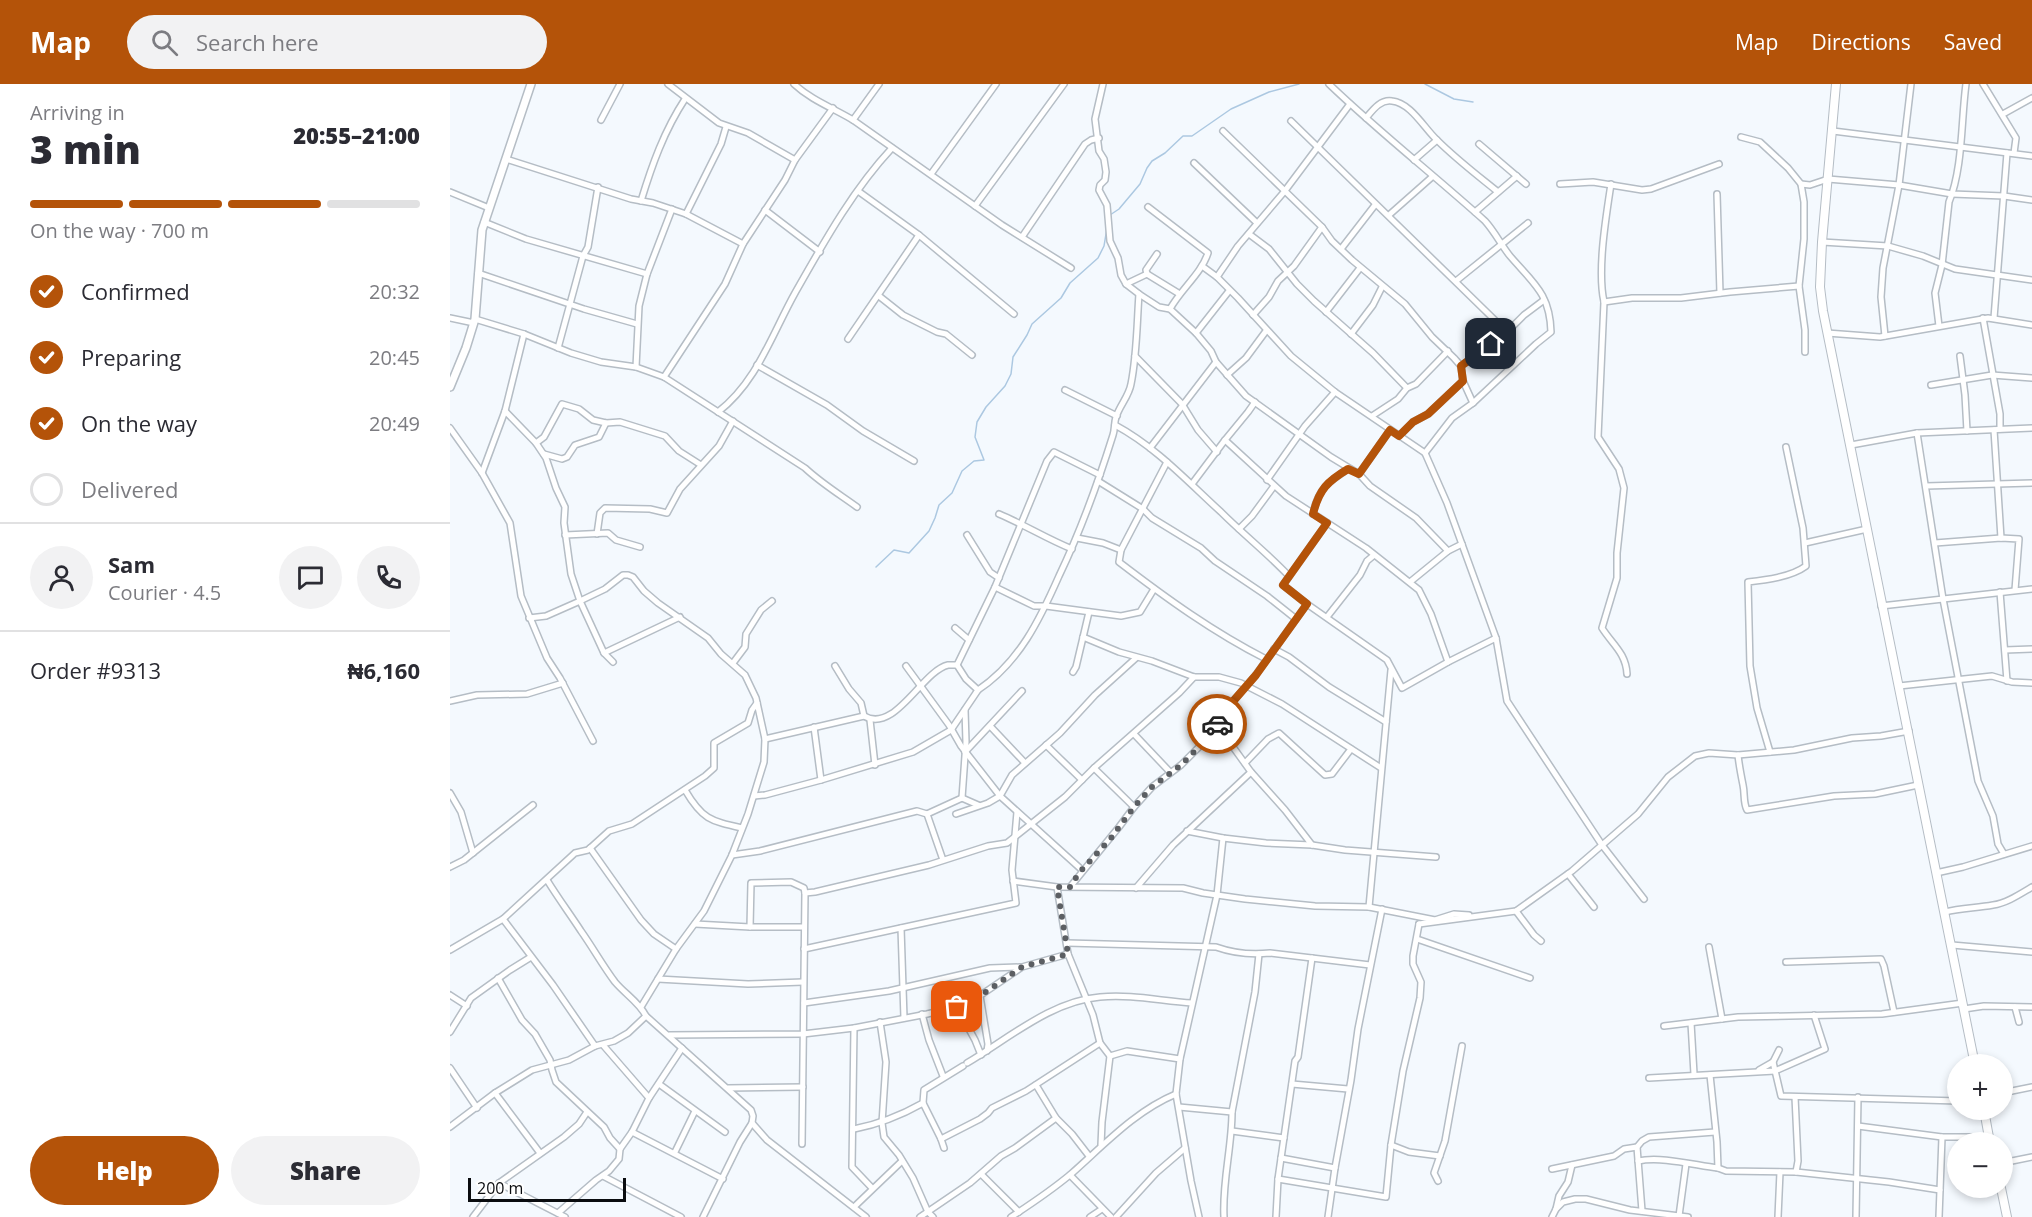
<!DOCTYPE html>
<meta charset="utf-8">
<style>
body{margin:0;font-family:"Open Sans",sans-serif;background:#f2f2f3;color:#2b2b33;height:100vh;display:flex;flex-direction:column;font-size:22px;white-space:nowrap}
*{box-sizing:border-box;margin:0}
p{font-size:20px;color:#7c7c81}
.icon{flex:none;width:33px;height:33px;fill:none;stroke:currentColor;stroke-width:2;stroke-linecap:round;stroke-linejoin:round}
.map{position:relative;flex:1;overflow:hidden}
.details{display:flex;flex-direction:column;background:#fff;width:450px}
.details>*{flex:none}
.tools{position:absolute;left:1497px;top:970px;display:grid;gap:12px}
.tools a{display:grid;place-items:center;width:66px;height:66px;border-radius:50%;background:#fff;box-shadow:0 3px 9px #0003;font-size:30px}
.scale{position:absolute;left:18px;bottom:15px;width:158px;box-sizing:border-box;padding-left:6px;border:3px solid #0a0c0f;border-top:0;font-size:16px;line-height:21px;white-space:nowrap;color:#0a0c0f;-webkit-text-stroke:4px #fff;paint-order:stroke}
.pin{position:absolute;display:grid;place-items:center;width:51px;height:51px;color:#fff;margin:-26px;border-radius:12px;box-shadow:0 3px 9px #0006}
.courier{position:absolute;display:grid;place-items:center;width:60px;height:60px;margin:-30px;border:4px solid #b45309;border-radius:50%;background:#fff;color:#222;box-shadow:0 2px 8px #0007}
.overview em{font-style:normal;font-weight:800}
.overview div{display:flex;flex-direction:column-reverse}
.overview{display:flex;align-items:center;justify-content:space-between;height:102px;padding:0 30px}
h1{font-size:39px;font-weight:800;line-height:45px}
.bar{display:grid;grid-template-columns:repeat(4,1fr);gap:9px 6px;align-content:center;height:72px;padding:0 30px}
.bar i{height:8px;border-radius:4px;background:#e1e1e2}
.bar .on{background:#b45309}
.bar p{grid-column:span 4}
.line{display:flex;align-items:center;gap:15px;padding:0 30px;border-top:2px solid #e1e1e2}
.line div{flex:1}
.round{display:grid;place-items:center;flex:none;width:63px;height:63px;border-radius:32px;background:#f2f2f3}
ol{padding:0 30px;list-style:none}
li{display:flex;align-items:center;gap:18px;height:66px}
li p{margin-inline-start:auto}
li .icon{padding:6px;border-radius:50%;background:#b45309;color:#fff;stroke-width:4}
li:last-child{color:#7c7c81}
li i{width:33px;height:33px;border:3px solid #e1e1e2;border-radius:50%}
.cta{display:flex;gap:12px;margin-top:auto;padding:12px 30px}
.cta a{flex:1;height:69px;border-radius:36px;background:#b45309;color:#fff;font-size:24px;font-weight:800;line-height:69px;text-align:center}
.cta a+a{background:#f2f2f3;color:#2b2b33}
header{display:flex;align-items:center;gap:36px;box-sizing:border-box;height:84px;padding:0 30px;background:#b45309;color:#fff}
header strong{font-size:28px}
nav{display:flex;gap:33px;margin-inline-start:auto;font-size:21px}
.search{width:420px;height:54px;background:#f2f2f3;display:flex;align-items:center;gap:15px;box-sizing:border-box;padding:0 21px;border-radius:33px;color:#7c7c81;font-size:22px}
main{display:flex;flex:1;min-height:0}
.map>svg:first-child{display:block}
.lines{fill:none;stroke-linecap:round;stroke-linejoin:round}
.stream{stroke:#acc8e1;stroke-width:1.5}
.minor-casing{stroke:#b5bdc5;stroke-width:8}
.tertiary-casing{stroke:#b5bdc5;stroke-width:10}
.secondary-casing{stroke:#b5bdc5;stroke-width:10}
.minor{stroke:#fff;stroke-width:5}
.tertiary{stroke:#fff;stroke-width:7}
.secondary{stroke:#fff;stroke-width:8}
.done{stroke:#5c5f63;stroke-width:6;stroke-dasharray:0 10.8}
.route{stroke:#b45309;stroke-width:8}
</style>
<header>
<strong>Map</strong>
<div class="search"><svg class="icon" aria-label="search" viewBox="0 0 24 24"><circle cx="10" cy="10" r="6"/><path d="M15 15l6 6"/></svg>Search here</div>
<nav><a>Map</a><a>Directions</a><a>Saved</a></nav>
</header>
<main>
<section class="details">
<div class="overview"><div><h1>3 min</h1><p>Arriving in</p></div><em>20:55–21:00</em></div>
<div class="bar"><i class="on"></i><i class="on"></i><i class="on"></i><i></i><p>On the way · 700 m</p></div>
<ol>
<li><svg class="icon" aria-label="check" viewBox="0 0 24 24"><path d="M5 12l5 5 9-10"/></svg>Confirmed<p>20:32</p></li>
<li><svg class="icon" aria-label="check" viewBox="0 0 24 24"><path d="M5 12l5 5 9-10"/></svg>Preparing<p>20:45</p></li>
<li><svg class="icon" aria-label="check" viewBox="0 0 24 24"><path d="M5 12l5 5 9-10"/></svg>On the way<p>20:49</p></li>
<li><i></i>Delivered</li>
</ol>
<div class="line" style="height:108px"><a class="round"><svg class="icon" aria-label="person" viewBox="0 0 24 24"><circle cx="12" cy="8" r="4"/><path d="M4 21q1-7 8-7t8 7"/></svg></a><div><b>Sam</b><p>Courier · 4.5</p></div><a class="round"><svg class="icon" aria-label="chat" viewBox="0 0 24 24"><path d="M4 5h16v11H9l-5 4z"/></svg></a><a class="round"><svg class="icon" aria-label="phone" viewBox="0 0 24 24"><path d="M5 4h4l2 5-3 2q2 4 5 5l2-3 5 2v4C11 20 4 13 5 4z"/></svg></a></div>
<div class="line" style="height:78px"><div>Order #9313</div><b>₦6,160</b></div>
<div class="cta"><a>Help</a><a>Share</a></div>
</section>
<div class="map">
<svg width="1582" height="1133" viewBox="0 0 1582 1133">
<rect width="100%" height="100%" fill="#f4f9fe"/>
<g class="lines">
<g class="stream">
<polyline points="975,0 1004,15 1023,18"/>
<polyline points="660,131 669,125 690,100 697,84 702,77 715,69 733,52 742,52 781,25 819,8 849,0"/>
<polyline points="426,483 444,466 459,469 479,447 485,434 489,421 502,409 512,387 524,377 534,376 525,353 527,338 536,323 555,302 561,290 563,273 577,251 582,240 611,214 620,199 648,174 654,162 657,144"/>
</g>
<defs>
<g id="minor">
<polyline points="218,0 269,39 298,49 345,76"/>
<path d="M344 0C361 16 383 24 403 36L552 141 621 184"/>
<path d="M879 0C929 48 984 91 1035 137 1045 148 1051 161 1060 172 1083 199 1100 209 1101 248L1086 260 1023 319 1002 334 975 369"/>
<polyline points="1533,0 1566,54 1564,69"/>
<polyline points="1553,30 1582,14"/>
<path d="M916 34C922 27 930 15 942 17 961 19 974 44 987 56 1006 75 1027 91 1048 108"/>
<polyline points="151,36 170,0"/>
<polyline points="403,36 429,0"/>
<polyline points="841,37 1056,247"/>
<polyline points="773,47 872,143 882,157 902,176 955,220 982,253 1004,274 1011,282 1013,297 1023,319"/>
<polyline points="1383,47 1582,72"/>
<polyline points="1291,53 1310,58 1338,84 1351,100 1354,118 1354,155 1349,202 1355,246 1355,268"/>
<polyline points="1029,60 1076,100"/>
<polyline points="56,75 181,115 203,119 236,130 293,160"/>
<polyline points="964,76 987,56"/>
<polyline points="744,79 807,139"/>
<polyline points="481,90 546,0"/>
<polyline points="1110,100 1143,98 1192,106 1201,105 1269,80"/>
<path d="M1161 100C1156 133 1147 186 1154 218L1148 353 1169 385 1174 404 1167 469V494L1152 544C1162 560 1176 569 1177 590"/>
<polyline points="1351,100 1360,101 1378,95 1449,101 1502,110 1554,112 1582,116"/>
<polyline points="408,107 469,151 564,230"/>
<polyline points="0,108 39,124"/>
<polyline points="1267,110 1270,209"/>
<path d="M191 117C202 81 214 47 235 15"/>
<polyline points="525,122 614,0"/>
<path d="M698 123 758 169C751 190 731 205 720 225"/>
<polyline points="315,126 370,168"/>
<polyline points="1025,128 1067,92"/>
<polyline points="236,130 271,60 276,43"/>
<polyline points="939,131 982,93"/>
<polyline points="34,138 76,155 197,190"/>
<polyline points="799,150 819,165 847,200 864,217 923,269 957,304"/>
<polyline points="572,153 635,60 641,56 649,54"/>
<polyline points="1372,158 1438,162 1473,172 1505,185 1582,196"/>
<polyline points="891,165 925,121"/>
<polyline points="752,182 767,193 788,214 841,272 885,308 975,369 997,419 1046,554 1057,617 1152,761 1194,815"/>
<polyline points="28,189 134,225 187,240"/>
<polyline points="697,190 728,209"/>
<polyline points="697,190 696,186 707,170"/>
<polyline points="767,193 788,162 834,108 900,20"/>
<polyline points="1006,197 1078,139"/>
<polyline points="676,200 697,190"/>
<polyline points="689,210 709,223 720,225 746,249 761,267 766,278 796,312 881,373 909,390 920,402 966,434 998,467"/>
<polyline points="429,212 453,231 487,248 496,250 522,271"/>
<polyline points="1154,218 1182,214 1231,214 1280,208 1349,202"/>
<polyline points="876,228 910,184"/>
<polyline points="803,231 819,213 828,197 844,182 872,143"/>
<polyline points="0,234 24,239"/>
<polyline points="1533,234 1550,330 1550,345"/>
<polyline points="1544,234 1557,69"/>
<path d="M25 235 74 250 121 269 151 278 186 283 214 293 355 384C371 399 389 410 407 423"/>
<path d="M1489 242 1485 209 1492 181 1499 118C1513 84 1511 37 1516 0"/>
<polyline points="746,249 779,207"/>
<polyline points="1377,249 1430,253 1538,234 1582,241"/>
<polyline points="901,250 923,221 932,203"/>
<polyline points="1435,252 1431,213 1433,184 1449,101 1461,0"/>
<polyline points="398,255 469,151"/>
<polyline points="108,264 133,172 138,163 148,103"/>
<polyline points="685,272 732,320 748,346 767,368"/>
<polyline points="1510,272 1515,311 1517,347"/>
<polyline points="307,281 377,321 413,347 464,377"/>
<polyline points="1011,282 1054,251 1074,231 1094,216"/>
<polyline points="186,283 189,222 197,190 222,125"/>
<polyline points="777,291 796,274 816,247"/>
<polyline points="214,293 275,200 293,160 335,96 345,76 383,24"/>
<polyline points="1481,301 1542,291 1582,294"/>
<polyline points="615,306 667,332"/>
<polyline points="55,327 86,359 96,374 106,404 115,423 114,439 121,490 130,517 154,569 163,578"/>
<path d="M268 328C307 298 322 250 345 209 374 158 402 107 442 64"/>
<polyline points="922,332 948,315 957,304 966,300 998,267"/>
<path d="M665 341C706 363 737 397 771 428 793 450 817 469 838 491"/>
<polyline points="0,344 32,389 60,439 71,512 97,574 110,594 143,657"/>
<polyline points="1544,346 1551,454"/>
<polyline points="1467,349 1493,515 1528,697 1543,732 1548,760 1554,770"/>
<polyline points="949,352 963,338 978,330 1013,297"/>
<polyline points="775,356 836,412 916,464 969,506 981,530 998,578"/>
<polyline points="86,359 94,353 112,320 129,325 143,336 156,339 170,338 215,352 229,367 251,381"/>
<polyline points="1401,361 1467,349 1582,344"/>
<polyline points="700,364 766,278"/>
<polyline points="94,370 112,375 117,373 125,361 149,353 156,339"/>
<path d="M717 378 671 466 669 478C716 514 763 548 816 575"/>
<polyline points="32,389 55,327 74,250"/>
<polyline points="909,390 940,346"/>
<polyline points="817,396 855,342 885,308"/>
<polyline points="648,397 693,425 702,434 751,464 765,477 817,512 846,535"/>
<polyline points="742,400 775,356 798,328 805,318"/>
<polyline points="1476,402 1582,399"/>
<path d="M549 430C575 441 597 455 622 465"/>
<path d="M863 430C868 405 878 398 898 385"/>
<polyline points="877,439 833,501 857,520 937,576 952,604 998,578 1046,554"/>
<polyline points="789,445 802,432 824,402"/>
<polyline points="147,450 150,429 155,424 200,425 217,429 230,405 269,362 283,337"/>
<polyline points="115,451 158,449 166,456 190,463"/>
<polyline points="517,451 540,488 549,494"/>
<polyline points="627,454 653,459 671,466"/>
<polyline points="1355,459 1417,445"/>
<polyline points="1485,459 1551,454 1569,455 1565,506"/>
<polyline points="960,498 998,467 1012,460"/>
<polyline points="545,503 584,522 596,522 671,532 690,528 704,505"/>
<polyline points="1550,508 1557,597"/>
<polyline points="1431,522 1582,505"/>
<polyline points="877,533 910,491 917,477 923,472"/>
<polyline points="79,534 96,532 130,517 155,505 173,491 178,491 183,493 194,507 208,519 258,554 271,570 295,591 306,614 315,655 314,678 298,730 282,771 254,827 226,865 191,923"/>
<polyline points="505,544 519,556"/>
<polyline points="633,553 669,568 702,577 744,593 769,593 791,599 832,620 931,684"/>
<polyline points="824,565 839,573 879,603 936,638"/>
<polyline points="1555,566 1582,565"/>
<polyline points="154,569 230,533"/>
<polyline points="283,579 295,563 296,550 311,526 322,517"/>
<path d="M507 581 516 595 528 606C569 579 590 535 609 492 631 446 648 399 663 351 665 345 664 339 666 333 670 321 679 312 681 300 687 271 687 237 689 210L676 200 671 191 668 174 660 157 657 121 649 106 650 101 655 96 656 88 654 75 649 67 645 35 653 0"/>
<polyline points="507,581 545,503 597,377 604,368 650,391"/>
<polyline points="385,582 399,605 411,619 414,632"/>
<polyline points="456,582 499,641 511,662 550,712 632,786"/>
<polyline points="623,588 626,583 639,528"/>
<polyline points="1449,602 1542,592 1562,598 1582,599"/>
<polyline points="0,617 27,611 77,610 113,599"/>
<polyline points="420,636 425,681"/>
<polyline points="540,642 575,679"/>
<polyline points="364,643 371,696"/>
<polyline points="765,644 778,656 801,688 835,726 862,761"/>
<polyline points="684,650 720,688"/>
<path d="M315 655 414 632C445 650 472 587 498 581 501 581 504 581 507 581"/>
<polyline points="596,661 632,696"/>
<polyline points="515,668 572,607"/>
<path d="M1320 668 1307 624 1300 582 1298 498C1316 496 1341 493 1356 482L1353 444 1336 363"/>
<path d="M1288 671C1289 681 1291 691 1293 701 1295 710 1293 718 1297 726L1384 712 1425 710 1468 701"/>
<polyline points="795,679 818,655 829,649 875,691 882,690 901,665"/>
<polyline points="644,684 684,723"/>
<path d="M235 706C252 735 260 737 292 744"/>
<polyline points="0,709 11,728 23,769"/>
<polyline points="304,712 315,711 371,696 463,668 501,646 528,606"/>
<polyline points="512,714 516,658 515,626"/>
<polyline points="512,714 528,721"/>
<polyline points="477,730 512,714"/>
<polyline points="506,730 538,719 550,712 562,691 610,649 645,611 686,574"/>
<polyline points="737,747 773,754 816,759 862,761 895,766 986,773"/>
<polyline points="140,764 191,836 204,850 226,865"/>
<polyline points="282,771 310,767 467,727 477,730 493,776"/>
<polyline points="0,783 14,776 83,721"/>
<polyline points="1486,789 1513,783 1582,762"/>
<polyline points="1118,790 1144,823"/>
<path d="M97 796C108 814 120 830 131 847 143 864 153 882 165 898 175 910 189 918 196 932L301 1026 303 1032 302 1039 317 1056 416 1133"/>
<polyline points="563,797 607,803 733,804 753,809 795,815 865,822 919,823 985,836 1004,830 1019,831"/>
<polyline points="607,803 618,870 643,931 650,959 660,972 652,1038 651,1061"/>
<polyline points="620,803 669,743 684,723 702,703 731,681 752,660 765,644 772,630 805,592 857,520"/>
<polyline points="686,804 723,761 801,688"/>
<polyline points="919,823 941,586"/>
<polyline points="1066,827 1084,851 1091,857"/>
<path d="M1495 828C1511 824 1527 824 1543 821 1557 819 1570 810 1582 803"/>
<polyline points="53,835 103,901 145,962"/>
<polyline points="245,840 300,843 353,843"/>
<polyline points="969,840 1066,827 1122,787 1188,730 1218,693 1245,672 1259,669 1288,671 1344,666 1402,654 1431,652 1459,647"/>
<polyline points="300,843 301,799 341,798 354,804 355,809 365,808 479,781 538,762 557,759 615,713 644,684 729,609 744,593"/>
<polyline points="451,844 454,934"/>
<polyline points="967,855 1080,894"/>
<path d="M617 859 766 863C783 869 802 871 820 869L920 881"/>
<polyline points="1502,861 1582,868"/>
<polyline points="1259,863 1272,935"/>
<polyline points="354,865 566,819 562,786 567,728"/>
<polyline points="0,866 53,835 125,769 138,766 159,747 182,740 255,692 264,684 264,659 298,639 302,626 307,619"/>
<polyline points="1336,878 1431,875 1434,882 1444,928"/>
<polyline points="48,894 72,936 85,950 100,976 102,986 106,998 154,1043 160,1054 170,1065"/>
<polyline points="208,895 298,900 353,898"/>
<polyline points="0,911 17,922"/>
<polyline points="530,912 538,960 537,967"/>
<polyline points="354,919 439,907 540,884 570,883"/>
<polyline points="507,923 525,956 531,971"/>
<polyline points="1565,923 1569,938"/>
<polyline points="1514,925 1534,922 1582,923"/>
<polyline points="472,930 479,956 493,992"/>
<polyline points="430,938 436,978 432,1039 434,1053 449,1071 463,1094 478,1128 483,1133"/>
<polyline points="1241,939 1244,990"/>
<polyline points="1214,942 1288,933 1432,930 1513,919"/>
<polyline points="404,944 402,1083 422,1104"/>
<polyline points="0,948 21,914 60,886 81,873"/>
<polyline points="219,951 353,950 404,944 477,930 507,923 522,917 572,883 618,870"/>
<polyline points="153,961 199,1014"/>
<polyline points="660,972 677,967 730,975"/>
<polyline points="1323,978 1331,1012 1508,1017"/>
<path d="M517 979C558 955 601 917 650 913 681 910 711 917 742 919"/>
<polyline points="0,984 27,1024"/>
<polyline points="1309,986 1323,978 1329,966"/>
<polyline points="1260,991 1267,1058 1268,1084"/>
<polyline points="1199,994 1325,987 1375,965 1364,931"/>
<polyline points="209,1000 275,1048"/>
<polyline points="842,1000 898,1005"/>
<polyline points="586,1001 606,1034 622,1050 639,1072"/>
<polyline points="278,1004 353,1003"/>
<polyline points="45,1009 90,1069"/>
<polyline points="1552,1009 1582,1003"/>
<polyline points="1345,1013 1348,1077 1346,1088"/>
<polyline points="473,1019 491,1055 494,1064"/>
<polyline points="729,1023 782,1028"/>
<polyline points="1408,1042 1492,1053 1539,1053"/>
<polyline points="0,1043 45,1009 82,986 119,976 145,962 164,957 178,949 196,932"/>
<path d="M404 1045C430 1040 450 1032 473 1019L474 1006 513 982"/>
<polyline points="782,1047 834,1054"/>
<polyline points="182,1048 273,1095"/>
<polyline points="491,1055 530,1035 538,1029 542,1024 576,1007 650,959"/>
<polyline points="352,1060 355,809"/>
<polyline points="941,1061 959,1068 990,1072"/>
<polyline points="1187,1063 1192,1127"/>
<polyline points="225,1068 245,1027"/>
<polyline points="831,1074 885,1084"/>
<path d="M1188 1077C1211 1072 1244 1081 1268 1084L1276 1087 1346 1088 1439 1098 1490 1106"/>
<polyline points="1552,1079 1582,1073"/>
<polyline points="1102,1085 1164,1072 1174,1065 1187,1063 1192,1057 1199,1053 1265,1048"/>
<polyline points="531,1090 569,1128"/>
<polyline points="620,1091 661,1133"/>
<polyline points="153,1092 231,1133"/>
<polyline points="828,1095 936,1113 941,1061 953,987 970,914 971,898 963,880 963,872 969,840"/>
<polyline points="988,1097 984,1089 995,1057 1012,962"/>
<polyline points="49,1099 115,1133"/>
<polyline points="404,1123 452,1077"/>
<polyline points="1106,1125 1113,1118 1125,1115 1136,1115 1180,1126 1238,1133"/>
<polyline points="108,1129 146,1096 159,1087 169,1075 170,1065 182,1048 199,1014 232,964"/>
<polyline points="1229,1132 1236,1080"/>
<polyline points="23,1133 49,1099 114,1053 129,1040 137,1028"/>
<polyline points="253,1133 290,1058 302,1039"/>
<polyline points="470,1133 520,1099 551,1072 565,1064 606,1034"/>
<path d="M561 1133C581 1120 603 1105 621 1090 654 1061 685 1027 726 1010"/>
<polyline points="640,1133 652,1125"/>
<polyline points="666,1133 706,1089 735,1064"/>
<polyline points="749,1133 741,1097 726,1010 730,975 767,811 773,754"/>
<path d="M774 1133C772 1098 782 1063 782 1028L805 908 809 870"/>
<polyline points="826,1133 828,1095 845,977 848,973 862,874"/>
<polyline points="878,1133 885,1084 901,996 908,945 932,825"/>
<polyline points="1102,1133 1106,1125 1109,1112 1118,1098 1122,1081"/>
<polyline points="1328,1133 1330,1088"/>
<polyline points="1406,1133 1408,1013"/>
<polyline points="1489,1133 1492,1053"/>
</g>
<polyline id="tertiary" points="0,303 16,264 25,235 32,146 81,0"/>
<g id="secondary">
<polyline points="1386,0 1372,158 1370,203 1373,227 1525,981"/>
<polyline points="1534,1026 1540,1059"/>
<polyline points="1551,1104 1557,1133"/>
</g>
</defs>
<use href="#minor" class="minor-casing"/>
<use href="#tertiary" class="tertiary-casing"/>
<use href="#secondary" class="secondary-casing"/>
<use href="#minor" class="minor"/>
<use href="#tertiary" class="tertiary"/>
<use href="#secondary" class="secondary"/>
</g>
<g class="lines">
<polyline class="done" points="507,923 530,912 572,883 618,870 607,803 620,803 629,789 661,754 684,723 702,703 731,681 752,660 767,640"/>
<path class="route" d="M767 640 772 630 806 591 857 520 833 501 877 439 863 430C869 405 878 397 898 385L909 390 940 346 949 352 963 338 978 330 1013 297 1011 282 1041 260"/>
</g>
</svg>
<div class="tools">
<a>+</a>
<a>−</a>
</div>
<div class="scale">200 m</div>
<div class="pin" style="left:507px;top:923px;background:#ea580c"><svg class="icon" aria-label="bag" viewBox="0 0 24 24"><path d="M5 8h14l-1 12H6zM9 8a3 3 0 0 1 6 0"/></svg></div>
<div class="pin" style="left:1041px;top:260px;background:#1f2937"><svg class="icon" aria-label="home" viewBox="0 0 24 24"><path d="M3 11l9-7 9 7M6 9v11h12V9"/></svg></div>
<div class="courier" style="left:767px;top:640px"><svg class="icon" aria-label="car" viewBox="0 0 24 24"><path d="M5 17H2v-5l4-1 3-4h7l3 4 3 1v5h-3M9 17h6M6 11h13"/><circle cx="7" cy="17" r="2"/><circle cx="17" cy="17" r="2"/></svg></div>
</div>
</main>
